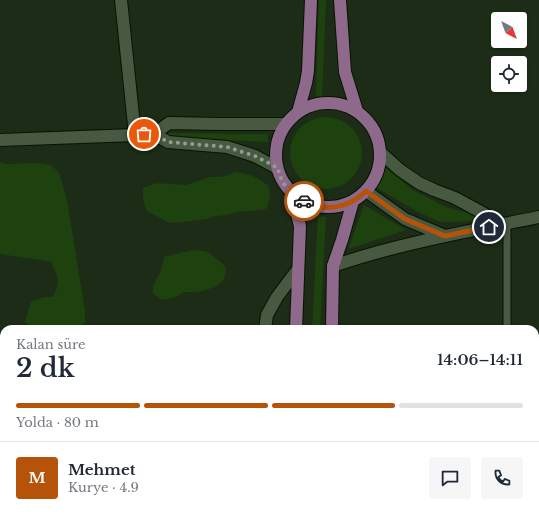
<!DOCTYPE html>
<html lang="tr">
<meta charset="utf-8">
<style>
body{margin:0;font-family:"Libre Baskerville",serif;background:#f6f6f7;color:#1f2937;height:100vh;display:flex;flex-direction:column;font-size:15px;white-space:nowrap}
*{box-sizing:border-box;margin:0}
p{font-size:13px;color:#747a83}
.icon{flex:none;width:22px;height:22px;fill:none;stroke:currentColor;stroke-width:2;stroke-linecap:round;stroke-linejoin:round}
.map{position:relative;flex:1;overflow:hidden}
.side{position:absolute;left:0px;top:325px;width:539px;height:196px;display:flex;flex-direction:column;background:#fff;border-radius:12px 12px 0 0;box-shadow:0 1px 3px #0004}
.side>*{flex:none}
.needle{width:26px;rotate:139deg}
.controls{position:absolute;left:491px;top:12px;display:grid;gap:8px}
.controls a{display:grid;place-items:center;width:36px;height:36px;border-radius:4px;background:#fff;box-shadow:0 1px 3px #0004;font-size:20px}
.pin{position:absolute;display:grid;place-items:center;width:34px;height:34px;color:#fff;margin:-17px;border:2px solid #fff;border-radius:50%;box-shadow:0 1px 4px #0007}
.courier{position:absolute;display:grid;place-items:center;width:40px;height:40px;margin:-20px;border:3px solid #b45309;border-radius:50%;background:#fff;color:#222;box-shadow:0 1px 5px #0007}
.head em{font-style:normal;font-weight:600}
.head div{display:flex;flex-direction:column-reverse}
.head{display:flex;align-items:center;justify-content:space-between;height:68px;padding:0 16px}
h1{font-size:26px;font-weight:600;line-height:30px}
.bar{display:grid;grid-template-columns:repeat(4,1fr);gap:6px 4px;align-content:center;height:48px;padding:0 16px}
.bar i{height:5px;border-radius:3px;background:#e0e1e3}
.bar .active{background:#b45309}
.bar p{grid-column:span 4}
.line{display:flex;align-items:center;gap:10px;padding:0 16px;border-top:1px solid #e0e1e3}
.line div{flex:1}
.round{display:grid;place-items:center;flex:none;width:42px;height:42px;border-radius:4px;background:#f6f6f7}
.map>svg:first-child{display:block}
.green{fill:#1d420e}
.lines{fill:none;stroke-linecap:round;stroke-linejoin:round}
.service-casing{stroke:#061402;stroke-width:9}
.minor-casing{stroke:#061402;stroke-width:14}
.tertiary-casing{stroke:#061402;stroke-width:14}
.primary-casing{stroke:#061402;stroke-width:14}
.service{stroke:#485942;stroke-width:7}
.minor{stroke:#485942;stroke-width:12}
.tertiary{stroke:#485942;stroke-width:12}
.primary{stroke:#8f698b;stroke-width:12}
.done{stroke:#929e8f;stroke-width:4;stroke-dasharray:0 7.2}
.route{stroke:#b45309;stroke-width:5}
</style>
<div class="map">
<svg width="539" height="521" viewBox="0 0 539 521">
<rect width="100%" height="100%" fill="#1c2c17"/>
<g class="green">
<polygon points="319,0 326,0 322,97 316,96"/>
<circle cx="326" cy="153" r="36"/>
<polygon points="168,133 268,134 268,142 168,137"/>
<path d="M0 162 7 164 37 163 51 165 59 173 67 200 85 311V322L80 329H34L25 322 31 302 43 297H53C61 281 58 277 51 262 34 258 17 257 0 254Z"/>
<polygon points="386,168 413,190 446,207 487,218 488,221 440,222 418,212 375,187"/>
<polygon points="236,172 251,175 266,184 269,188 270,199 266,209 259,210 237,212 225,215 216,216 207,219 174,223 167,222 146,210 143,197 143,188 156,183 186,185 209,177 222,177"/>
<polygon points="364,205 406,230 348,249"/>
<polygon points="318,216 326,217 320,329 312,329"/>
<path d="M192 250 206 251 222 263 226 268 224 280 215 287 206 290 196 292H185L172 298 162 300 153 293V285C159 276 163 268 164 257Z"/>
</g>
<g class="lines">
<defs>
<g id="service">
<polyline points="507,329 507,224"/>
<polyline points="535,397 539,397"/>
<polyline points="506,521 506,517"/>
</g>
<g id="minor">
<polyline points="265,329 267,315 277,297 298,269"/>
<polyline points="0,359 4,359"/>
<polyline points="0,466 4,466"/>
<polyline points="0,498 4,498"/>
<polyline points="166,517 166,521"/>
<polyline points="264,517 264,521"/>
</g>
<g id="tertiary">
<polyline points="121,0 135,135"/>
<polyline points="154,134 168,142 227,147 255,156 277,168"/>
<polyline points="0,140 135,135 154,134 169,123 220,124 285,124"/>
<polyline points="381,153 400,170 419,183 434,190 455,198 503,224"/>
<polyline points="366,191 405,219 445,236"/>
<path d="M333 266C400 243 470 231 539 217"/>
</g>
<g id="primary">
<polyline points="340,0 345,72 357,111"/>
<circle cx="328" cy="155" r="52"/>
<polyline points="298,112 306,83 308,71 311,0"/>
<polyline points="292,194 300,226 296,329"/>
<polyline points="332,329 333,266 342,240 353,201"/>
<polyline points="291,517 291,521"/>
<polyline points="329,521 330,517"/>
</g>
</defs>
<use href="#service" class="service-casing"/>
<use href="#minor" class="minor-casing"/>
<use href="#tertiary" class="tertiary-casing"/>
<use href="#primary" class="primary-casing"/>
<use href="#service" class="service"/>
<use href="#minor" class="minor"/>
<use href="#tertiary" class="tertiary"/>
<use href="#primary" class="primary"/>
</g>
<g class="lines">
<path class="done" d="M144 134H154L168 142 227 147 255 156 278 168C280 182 290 195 304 201"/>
<path class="route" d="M304 201C308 203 314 206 319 207 337 209 353 204 366 191L405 219 445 236 489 227"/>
</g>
</svg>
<div class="controls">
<a><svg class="needle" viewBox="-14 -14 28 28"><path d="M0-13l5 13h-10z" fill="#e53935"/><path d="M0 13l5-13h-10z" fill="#747a83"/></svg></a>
<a><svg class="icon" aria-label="locate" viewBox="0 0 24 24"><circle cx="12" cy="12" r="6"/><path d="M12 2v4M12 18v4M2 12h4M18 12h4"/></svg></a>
</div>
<div class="pin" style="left:144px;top:134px;background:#ea580c"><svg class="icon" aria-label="bag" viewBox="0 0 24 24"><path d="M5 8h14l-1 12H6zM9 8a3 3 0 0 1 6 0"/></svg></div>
<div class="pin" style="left:489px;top:227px;background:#1f2937"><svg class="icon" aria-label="home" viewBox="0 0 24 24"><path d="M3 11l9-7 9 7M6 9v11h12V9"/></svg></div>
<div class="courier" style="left:304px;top:201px"><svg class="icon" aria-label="car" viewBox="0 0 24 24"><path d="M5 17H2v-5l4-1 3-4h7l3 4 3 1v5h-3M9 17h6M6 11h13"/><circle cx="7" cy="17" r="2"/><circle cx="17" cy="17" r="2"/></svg></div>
<section class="side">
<div class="head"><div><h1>2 dk</h1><p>Kalan süre</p></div><em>14:06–14:11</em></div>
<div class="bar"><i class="active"></i><i class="active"></i><i class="active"></i><i></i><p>Yolda · 80 m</p></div>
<div class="line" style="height:72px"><b class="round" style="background:#b45309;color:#fff">M</b><div><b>Mehmet</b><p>Kurye · 4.9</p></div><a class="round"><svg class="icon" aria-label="chat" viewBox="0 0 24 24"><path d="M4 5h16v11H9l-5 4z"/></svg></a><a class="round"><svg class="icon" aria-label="phone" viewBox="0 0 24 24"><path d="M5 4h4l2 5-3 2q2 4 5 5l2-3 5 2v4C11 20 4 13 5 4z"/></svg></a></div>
</section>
</div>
